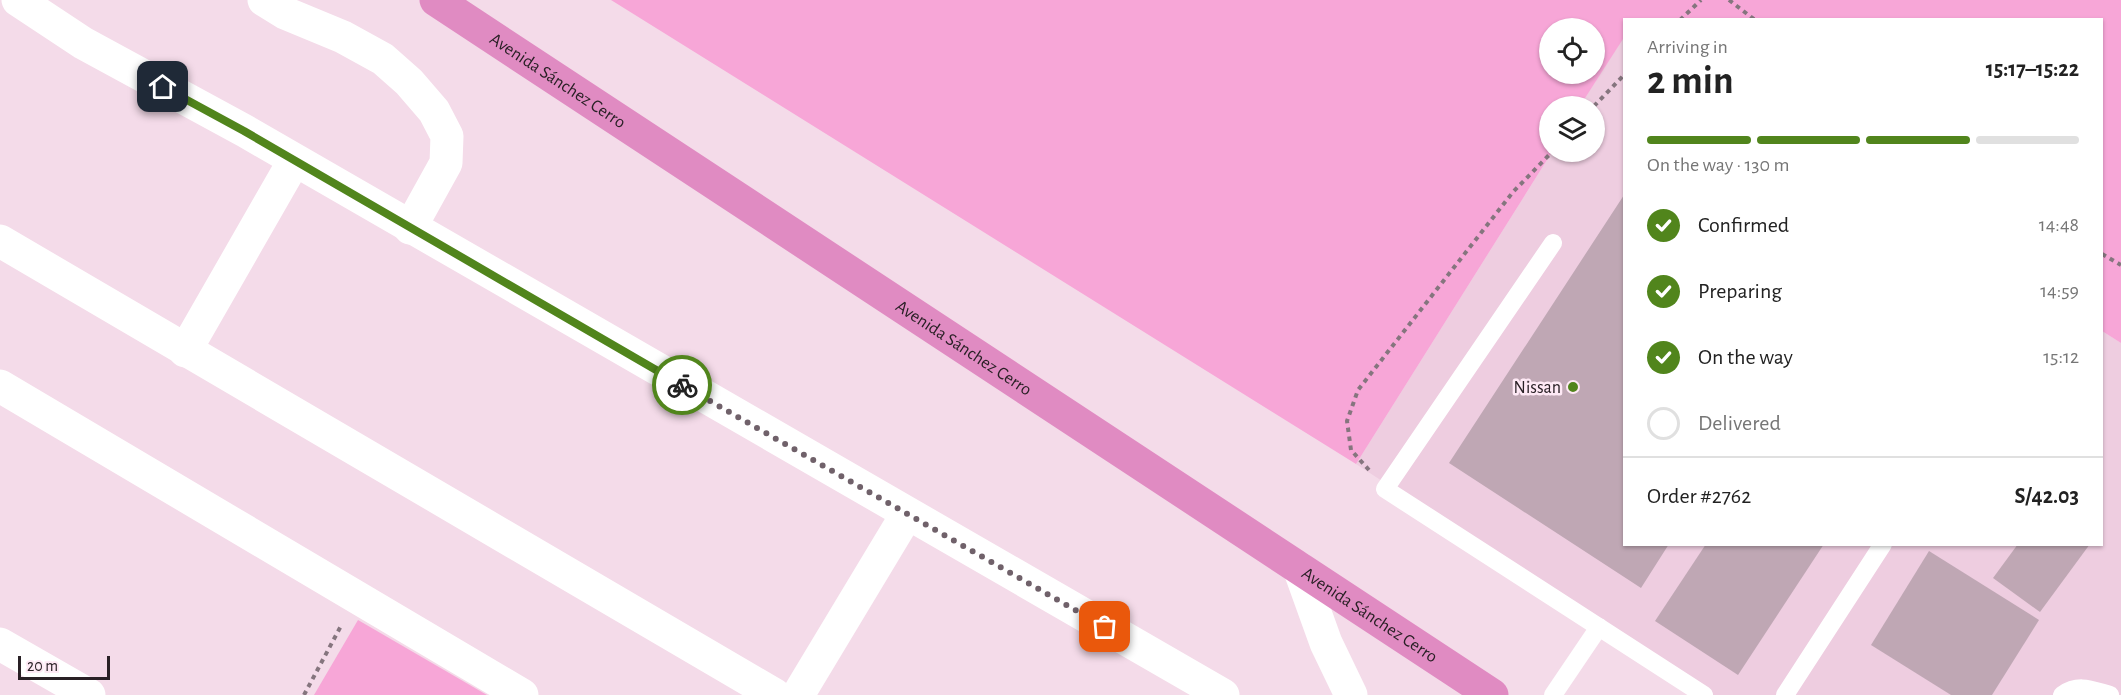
<!DOCTYPE html>
<meta charset="utf-8">
<style>
body{margin:0;font-family:"Alegreya Sans",sans-serif;background:#f2f2f2;color:#222;height:100vh;display:flex;flex-direction:column;font-size:22px;white-space:nowrap}
*{box-sizing:border-box;margin:0}
p{font-size:20px;color:#767676}
.icon{flex:none;width:33px;height:33px;fill:none;stroke:currentColor;stroke-width:2;stroke-linecap:round;stroke-linejoin:round}
.map{position:relative;flex:1;overflow:hidden}
.panel{position:absolute;left:1623px;top:18px;width:480px;height:528px;display:flex;flex-direction:column;background:#fff;border-radius:0px;box-shadow:0 2px 4px #0004}
.panel>*{flex:none}
.fabs{position:absolute;left:1539px;top:18px;display:grid;gap:12px}
.fabs a{display:grid;place-items:center;width:66px;height:66px;border-radius:50%;background:#fff;box-shadow:0 2px 4px #0004;font-size:30px}
.scale{position:absolute;left:18px;bottom:15px;width:92px;box-sizing:border-box;padding-left:6px;border:3px solid #292025;border-top:0;font-size:16px;line-height:21px;white-space:nowrap;color:#292025;-webkit-text-stroke:4px #fee9f5;paint-order:stroke}
.pin{position:absolute;display:grid;place-items:center;width:51px;height:51px;color:#fff;margin:-26px;border-radius:12px;box-shadow:0 3px 9px #0006}
.courier{position:absolute;display:grid;place-items:center;width:60px;height:60px;margin:-30px;border:4px solid #51851c;border-radius:50%;background:#fff;color:#222;box-shadow:0 2px 8px #0007}
.head em{font-style:normal;font-weight:600}
.head div{display:flex;flex-direction:column-reverse}
.head{display:flex;align-items:center;justify-content:space-between;height:102px;padding:0 24px}
h1{font-size:39px;font-weight:600;line-height:45px}
.bar{display:grid;grid-template-columns:repeat(4,1fr);gap:9px 6px;align-content:center;height:72px;padding:0 24px}
.bar i{height:8px;border-radius:4px;background:#e0e0e0}
.bar .current{background:#51851c}
.bar p{grid-column:span 4}
.line{display:flex;align-items:center;gap:15px;padding:0 24px;border-top:2px solid #e0e0e0}
.line div{flex:1}
ol{padding:0 24px;list-style:none}
li{display:flex;align-items:center;gap:18px;height:66px}
li p{margin-inline-start:auto}
li .icon{padding:6px;border-radius:50%;background:#51851c;color:#fff;stroke-width:4}
li:last-child{color:#767676}
li i{width:33px;height:33px;border:3px solid #e0e0e0;border-radius:50%}
.map>svg:first-child{display:block}
.built{fill:#eecde0}
.green{fill:#f7a6d7;fill-rule:evenodd}
.building{fill:#bfa7b4}
.lines{fill:none;stroke-linecap:round;stroke-linejoin:round}
.path{stroke:#85757e;stroke-width:4;stroke-dasharray:4.5 4.5;stroke-linecap:butt}
.service{stroke:#fff;stroke-width:18}
.minor{stroke:#fff;stroke-width:33}
.trunk{stroke:#e08bc2;stroke-width:33}
.done{stroke:#70616a;stroke-width:6;stroke-dasharray:0 10.8}
.route{stroke:#51851c;stroke-width:8}
.poi-dot{fill:#51851c;stroke:#fee9f5;stroke-width:2}
.labels{text-anchor:middle;stroke-width:5;stroke-linejoin:round;paint-order:stroke}
.street-label{font-size:18px;fill:#292025;stroke:#fee9f5}
.poi-label{font-size:18px;fill:#292025;stroke:#fee9f5;text-anchor:end}
</style>
<div class="map">
<svg width="2121" height="695" viewBox="0 0 2121 695">
<rect width="100%" height="100%" fill="#f4dbe9"/>
<polygon class="built" points="1623,38 1624,544 2102,544 2102,331 2121,343 2121,695 1710,695 1356,464 1552,152 1594,152 1594,106 1580,106"/>
<g class="green">
<path d="M611 0H2121V343L2102 331V20H1624V39H1623L1580 106H1550V152H1552L1356 464ZM1550 28H1594V74H1550Z"/>
<polygon points="358,620 487,695 314,695"/>
</g>
<g class="building">
<polygon points="1624,195 1624,544 1669,544 1641,588 1449,463"/>
<polygon points="1706,544 1824,544 1738,675 1655,621"/>
<polygon points="2018,544 2090,544 2040,612 1993,578"/>
<polygon points="1929,551 2039,620 1992,695 1951,695 1871,645"/>
</g>
<g class="lines">
<g class="path">
<polyline points="1729,0 1755,20"/>
<polyline points="1680,20 1701,0"/>
<polyline points="1594,106 1624,75"/>
<polyline points="2102,254 2121,265"/>
<polyline points="1369,470 1351,450 1347,421 1358,390 1513,192 1552,152"/>
<polyline points="304,695 342,624"/>
</g>
<g class="service">
<polyline points="1553,243 1385,489 1704,695"/>
<polyline points="1553,695 1599,627"/>
<polyline points="1785,695 1883,544"/>
<path d="M2062 695C2079 683 2092 690 2110 695"/>
</g>
<g class="minor">
<polyline points="18,0 83,43 245,131 1223,695"/>
<polyline points="264,0 285,13 343,37 383,59 409,82 434,111 447,136 446,163 410,228"/>
<polyline points="0,241 775,695"/>
<polyline points="185,351 294,161"/>
<polyline points="0,386 522,695"/>
<polyline points="1299,568 1326,643 1351,695"/>
<polyline points="0,644 89,695"/>
<polyline points="798,695 907,514"/>
</g>
<path class="trunk" id="s1" d="M436 0 1492 695"/>
</g>
<g class="lines">
<polyline class="done" points="682,385 1105,627"/>
<polyline class="route" points="163,87 244,131 682,385"/>
</g>
<circle class="poi-dot" cx="1573" cy="387" r="6"/>
<g class="labels">
<g class="street-label">
<text dy="6" stroke="none"><textPath href="#s1" startOffset="146">Avenida Sánchez Cerro</textPath></text>
<text dy="6" stroke="none"><textPath href="#s1" startOffset="632">Avenida Sánchez Cerro</textPath></text>
<text dy="6" stroke="none"><textPath href="#s1" startOffset="1118">Avenida Sánchez Cerro</textPath></text>
</g>
<g class="poi-label">
<text x="1561" y="393">Nissan</text>
</g>
</g>
</svg>
<div class="fabs">
<a><svg class="icon" aria-label="locate" viewBox="0 0 24 24"><circle cx="12" cy="12" r="6"/><path d="M12 2v4M12 18v4M2 12h4M18 12h4"/></svg></a>
<a><svg class="icon" aria-label="layers" viewBox="0 0 24 24"><path d="M12 4l9 5-9 5-9-5zM3 14l9 5 9-5"/></svg></a>
</div>
<div class="scale">20 m</div>
<div class="pin" style="left:1105px;top:627px;background:#ea580c"><svg class="icon" aria-label="bag" viewBox="0 0 24 24"><path d="M5 8h14l-1 12H6zM9 8a3 3 0 0 1 6 0"/></svg></div>
<div class="pin" style="left:163px;top:87px;background:#1f2937"><svg class="icon" aria-label="home" viewBox="0 0 24 24"><path d="M3 11l9-7 9 7M6 9v11h12V9"/></svg></div>
<div class="courier" style="left:682px;top:385px"><svg class="icon" aria-label="bike" viewBox="0 0 24 24"><circle cx="6" cy="16" r="4"/><circle cx="18" cy="16" r="4"/><path d="M6 16l4-8h5l3 8M10 8l3 8H6M13 5h3"/></svg></div>
<section class="panel">
<div class="head"><div><h1>2 min</h1><p>Arriving in</p></div><em>15:17–15:22</em></div>
<div class="bar"><i class="current"></i><i class="current"></i><i class="current"></i><i></i><p>On the way · 130 m</p></div>
<ol>
<li><svg class="icon" aria-label="check" viewBox="0 0 24 24"><path d="M5 12l5 5 9-10"/></svg>Confirmed<p>14:48</p></li>
<li><svg class="icon" aria-label="check" viewBox="0 0 24 24"><path d="M5 12l5 5 9-10"/></svg>Preparing<p>14:59</p></li>
<li><svg class="icon" aria-label="check" viewBox="0 0 24 24"><path d="M5 12l5 5 9-10"/></svg>On the way<p>15:12</p></li>
<li><i></i>Delivered</li>
</ol>
<div class="line" style="height:78px"><div>Order #2762</div><b>S/42.03</b></div>
</section>
</div>
